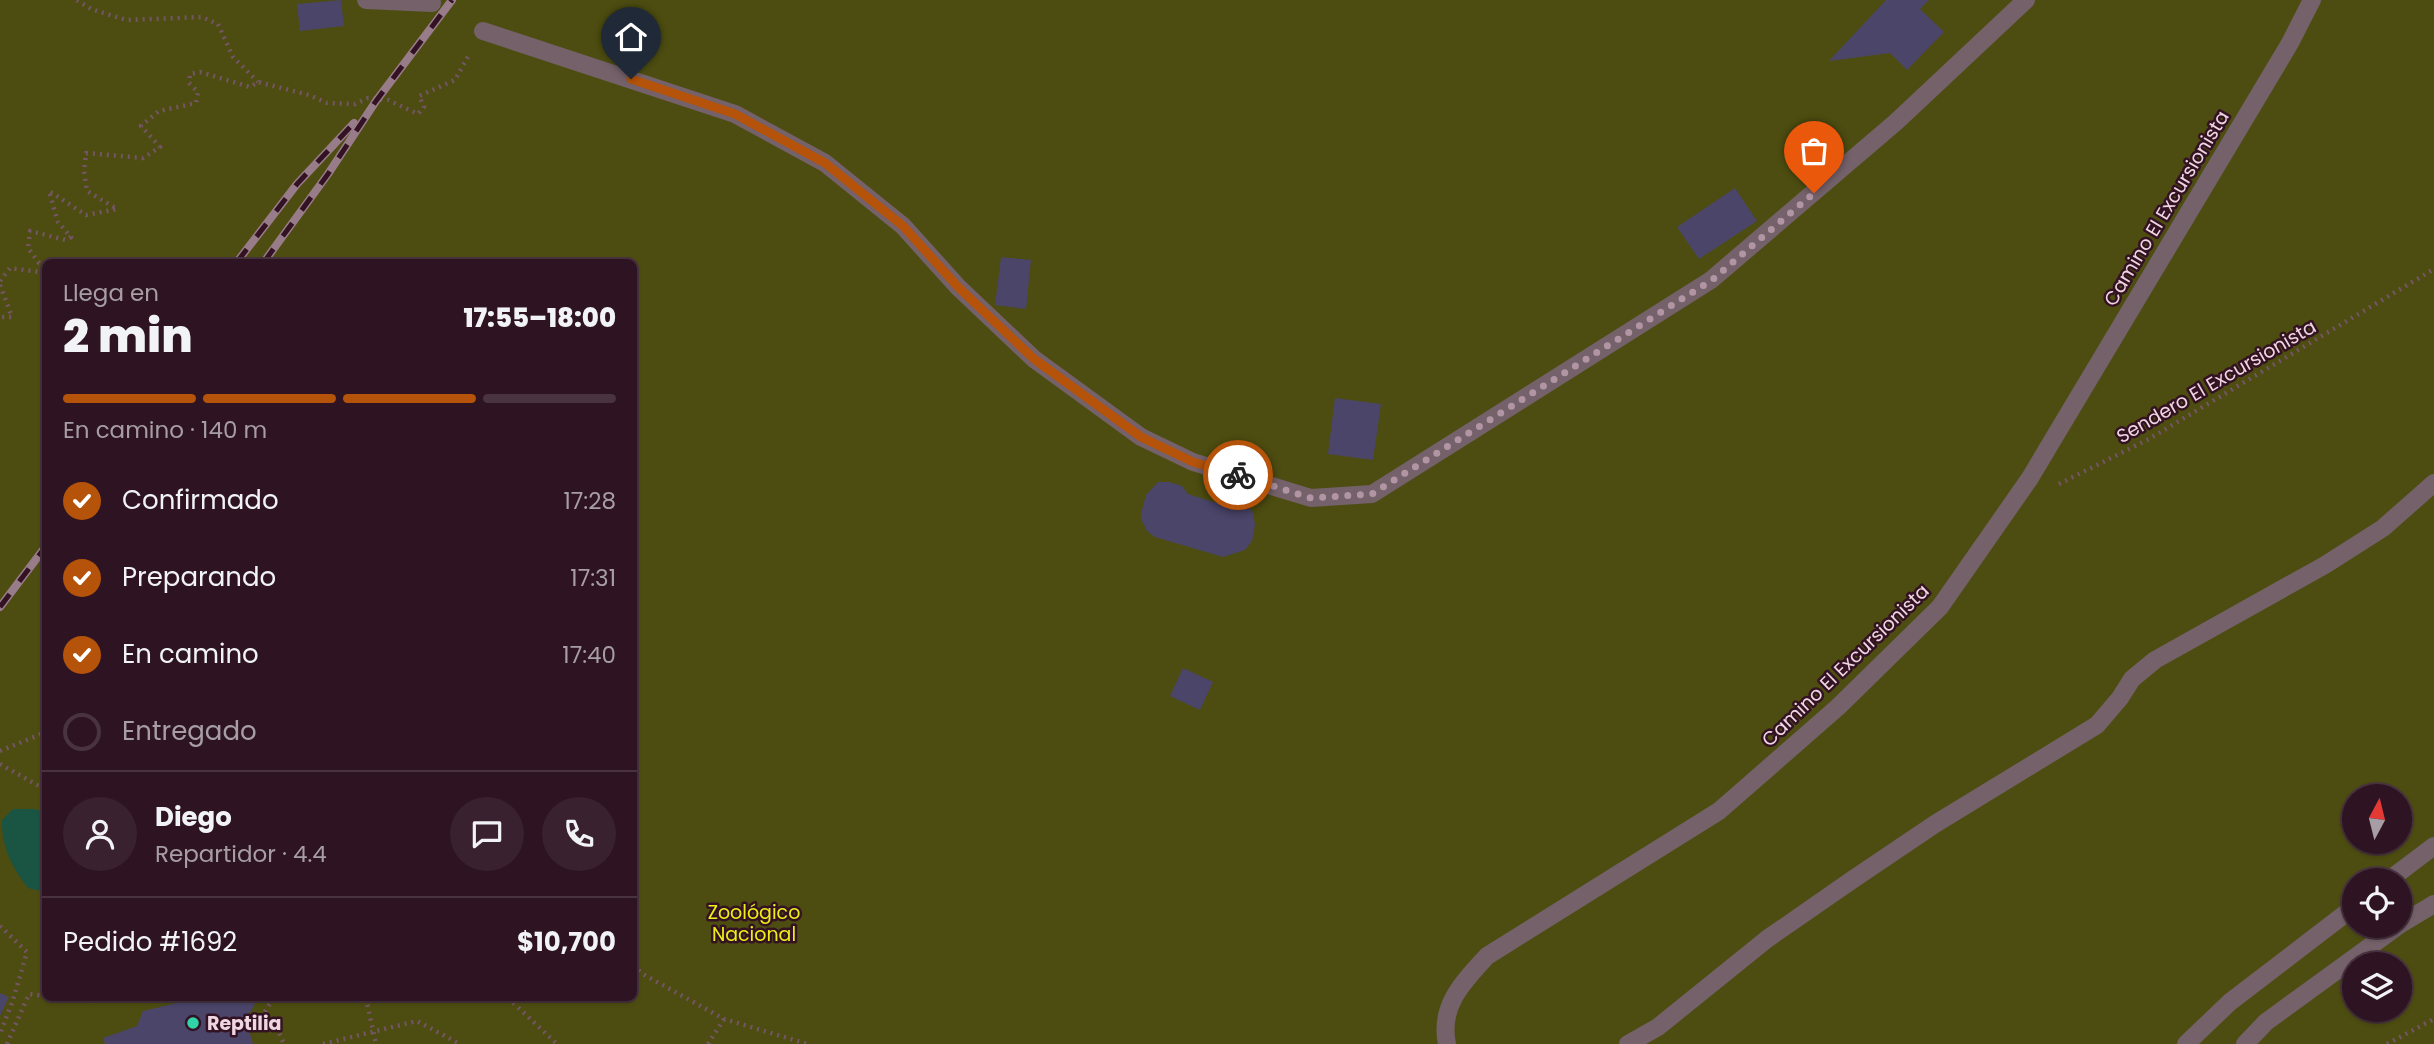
<!DOCTYPE html>
<html lang="es">
<meta charset="utf-8">
<style>
body{margin:0;font-family:Poppins,sans-serif;background:#3a212f;color:#f1f3f6;height:100vh;display:flex;flex-direction:column;font-size:26px;white-space:nowrap}
*{box-sizing:border-box;margin:0}
p{font-size:23px;color:#a79ea5}
.icon{flex:none;width:38px;height:38px;fill:none;stroke:currentColor;stroke-width:2;stroke-linecap:round;stroke-linejoin:round}
.map{position:relative;flex:1;overflow:hidden}
.panel{position:absolute;left:42px;top:259px;width:595px;height:742px;display:flex;flex-direction:column;background:#2e1422;border-radius:10px;box-shadow:0 2px 5px #0004,0 0 0 2px #493340}
.panel>*{flex:none}
.needle{width:46px;rotate:7deg}
.controls{position:absolute;left:2342px;top:784px;display:grid;gap:14px}
.controls a{display:grid;place-items:center;width:70px;height:70px;border-radius:50%;background:#2e1422;box-shadow:0 2px 5px #0004,0 0 0 2px #493340;font-size:35px}
.pin{position:absolute;display:grid;place-items:center;width:60px;height:60px;color:#fff;margin:-72px -30px;border-radius:50% 50% 50% 0;rotate:-45deg;box-shadow:0 0 7px #0007}
.pin .icon{rotate:45deg}
.courier{position:absolute;display:grid;place-items:center;width:70px;height:70px;margin:-35px;border:5px solid #b45309;border-radius:50%;background:#fff;color:#222;box-shadow:0 2px 9px #0007}
.overview em{font-style:normal;font-weight:800}
.overview div{display:flex;flex-direction:column-reverse}
.overview{display:flex;align-items:center;justify-content:space-between;height:119px;padding:0 21px}
h1{font-size:46px;font-weight:800;line-height:52px}
.bar{display:grid;grid-template-columns:repeat(4,1fr);gap:10px 7px;align-content:center;height:84px;padding:0 21px}
.bar i{height:9px;border-radius:5px;background:#493340}
.bar .selected{background:#b45309}
.bar p{grid-column:span 4}
.line{display:flex;align-items:center;gap:18px;padding:0 21px;border-top:2px solid #493340}
.line div{flex:1}
.round{display:grid;place-items:center;flex:none;width:74px;height:74px;border-radius:37px;background:#3a212f}
ol{padding:0 21px;list-style:none}
li{display:flex;align-items:center;gap:21px;height:77px}
li p{margin-inline-start:auto}
li .icon{padding:7px;border-radius:50%;background:#b45309;color:#fff;stroke-width:4}
li:last-child{color:#a79ea5}
li i{width:38px;height:38px;border:4px solid #493340;border-radius:50%}
.map>svg:first-child{display:block}
.green{fill:#4d4d11;fill-rule:evenodd}
.water{fill:#1a5443}
.building{fill:#4a4569}
.lines{fill:none;stroke-linecap:round;stroke-linejoin:round}
.path{stroke:#755565;stroke-width:4.5;stroke-dasharray:2 5;stroke-linecap:butt}
.service{stroke:#74616a;stroke-width:18}
.pedestrian{stroke:#74616a;stroke-width:18}
.minor{stroke:#74616a;stroke-width:18}
.rail-casing{stroke:#997c8a;stroke-width:8}
.rail{stroke:#331223;stroke-width:5;stroke-dasharray:16;stroke-linecap:butt}
.done{stroke:#b195a3;stroke-width:7;stroke-dasharray:0 12.6}
.route{stroke:#b45309;stroke-width:9}
.poi-dot{fill:#31d4a9;stroke:#331223;stroke-width:2.5}
.labels{text-anchor:middle;stroke-width:5;stroke-linejoin:round;paint-order:stroke}
.street-label{font-size:19px;fill:#efd7e2;stroke:#331223}
.park-label{font-size:19px;fill:#edee15;stroke:#331223}
.poi-label{font-size:19px;font-weight:bold;fill:#efd7e2;stroke:#331223;text-anchor:start}
</style>
<div class="map">
<svg width="2434" height="1044" viewBox="0 0 2434 1044">
<rect width="100%" height="100%" fill="#3e1b2d"/>
<path class="green" d="M0 0H2434V1044H0ZM46 262H634V998H46ZM2354 796H2399V842H2354ZM2354 880H2399V926H2354ZM2354 964H2399V1010H2354Z"/>
<path class="water" d="M13 809H35L45 813V892L28 888C12 868 1 846 2 820Z"/>
<g class="building">
<polygon points="341,0 344,26 300,31 297,4"/>
<polygon points="1886,0 1929,0 1920,9 1944,32 1907,70 1890,53 1829,61"/>
<polygon points="1735,188 1757,221 1699,259 1677,227"/>
<polygon points="1001,257 1031,260 1026,309 995,305"/>
<polygon points="1335,398 1381,404 1373,460 1328,454"/>
<polygon points="1158,482 1169,482 1182,486 1188,494 1220,504 1231,500 1249,507 1253,513 1255,525 1252,541 1245,550 1223,557 1155,537 1147,531 1142,521 1141,514 1146,495"/>
<polygon points="1183,668 1213,682 1200,710 1170,696"/>
<polygon points="0,993 9,997 0,1016"/>
<polygon points="183,998 258,998 246,1020 253,1044 105,1044 103,1038 137,1026 143,1011 181,1002"/>
</g>
<g class="lines">
<g class="path">
<polyline points="77,0 91,9 126,20 202,17 218,24 233,57 258,82"/>
<polyline points="46,265 39,263 28,248 30,231 66,240 71,237 58,222 49,191 86,215 117,209 87,191 84,171 86,153 143,158 160,147 141,126 159,111 196,103 198,92 189,83 190,74 200,72 250,87 258,82 309,95 327,103 355,104 368,98 388,100 418,114 424,107 419,96 455,80 470,53"/>
<polyline points="0,281 10,268 46,273"/>
<polyline points="0,285 12,317 0,317"/>
<polyline points="2059,484 2149,439 2434,269"/>
<polyline points="0,751 46,732"/>
<polyline points="0,764 46,790"/>
<polyline points="0,926 27,952 13,1000 0,1034"/>
<polyline points="634,965 641,973 724,1019 808,1044"/>
<polyline points="60,998 91,1001 152,998"/>
<polyline points="273,998 261,1019 276,1026 284,1044"/>
<polyline points="366,998 376,1044"/>
<polyline points="508,998 557,1044"/>
<polyline points="7,1044 29,994 46,996"/>
<polyline points="323,1044 417,1021 460,1044"/>
<polyline points="708,1044 724,1019"/>
<polyline points="2387,1044 2434,1019"/>
</g>
<g class="service">
<polyline points="366,0 432,3"/>
<polyline points="483,31 735,114 825,163 903,226 958,287 1034,359 1141,437 1193,462 1311,498 1372,494 1711,280 1896,122 2026,0"/>
<path d="M1447 1044C1439 1006 1463 982 1487 956L1719 811 1838 707 1940 607 2030 478 2290 43 2312 0"/>
<polyline points="1628,1044 1658,1027 1767,939 1852,880 1935,824 2097,725 2120,698 2132,679 2155,660 2325,565 2383,528 2434,483"/>
</g>
<g class="pedestrian">
<polyline points="2399,925 2434,904"/>
<polyline points="2245,1044 2266,1022 2398,926"/>
</g>
<g class="minor">
<polyline points="2389,880 2434,846"/>
<polyline points="2186,1044 2230,1002 2354,907"/>
</g>
<defs>
<g id="rail">
<polyline points="237,262 297,184 354,123"/>
<polyline points="264,262 328,174 376,101 452,0"/>
<polyline points="0,607 46,546"/>
</g>
</defs>
<use href="#rail" class="rail-casing"/>
<use href="#rail" class="rail"/>
</g>
<g class="lines">
<polyline class="done" points="1238,475 1311,498 1372,494 1712,280 1814,193"/>
<polyline class="route" points="631,79 735,114 825,163 903,226 958,287 1034,359 1141,437 1193,462 1238,475"/>
</g>
<circle class="poi-dot" cx="193" cy="1023" r="7"/>
<g class="labels">
<g class="street-label">
<text transform="translate(2166 208) rotate(-59)" y="7">Camino El Excursionista</text>
<text transform="translate(2216 381) rotate(-30)" y="7">Sendero El Excursionista</text>
<text transform="translate(1845 665) rotate(-44)" y="7">Camino El Excursionista</text>
</g>
<g class="park-label">
<text x="754" y="919">Zoológico<tspan x="754" dy="22">Nacional</tspan></text>
</g>
<g class="poi-label">
<text x="207" y="1030">Reptilia</text>
</g>
</g>
</svg>
<div class="controls">
<a><svg class="needle" viewBox="-14 -14 28 28"><path d="M0-13l5 13h-10z" fill="#e53935"/><path d="M0 13l5-13h-10z" fill="#a79ea5"/></svg></a>
<a><svg class="icon" aria-label="locate" viewBox="0 0 24 24"><circle cx="12" cy="12" r="6"/><path d="M12 2v4M12 18v4M2 12h4M18 12h4"/></svg></a>
<a><svg class="icon" aria-label="layers" viewBox="0 0 24 24"><path d="M12 4l9 5-9 5-9-5zM3 14l9 5 9-5"/></svg></a>
</div>
<div class="pin" style="left:1814px;top:193px;background:#ea580c"><svg class="icon" aria-label="bag" viewBox="0 0 24 24"><path d="M5 8h14l-1 12H6zM9 8a3 3 0 0 1 6 0"/></svg></div>
<div class="pin" style="left:631px;top:79px;background:#1f2937"><svg class="icon" aria-label="home" viewBox="0 0 24 24"><path d="M3 11l9-7 9 7M6 9v11h12V9"/></svg></div>
<div class="courier" style="left:1238px;top:475px"><svg class="icon" aria-label="bike" viewBox="0 0 24 24"><circle cx="6" cy="16" r="4"/><circle cx="18" cy="16" r="4"/><path d="M6 16l4-8h5l3 8M10 8l3 8H6M13 5h3"/></svg></div>
<section class="panel">
<div class="overview"><div><h1>2 min</h1><p>Llega en</p></div><em>17:55–18:00</em></div>
<div class="bar"><i class="selected"></i><i class="selected"></i><i class="selected"></i><i></i><p>En camino · 140 m</p></div>
<ol>
<li><svg class="icon" aria-label="check" viewBox="0 0 24 24"><path d="M5 12l5 5 9-10"/></svg>Confirmado<p>17:28</p></li>
<li><svg class="icon" aria-label="check" viewBox="0 0 24 24"><path d="M5 12l5 5 9-10"/></svg>Preparando<p>17:31</p></li>
<li><svg class="icon" aria-label="check" viewBox="0 0 24 24"><path d="M5 12l5 5 9-10"/></svg>En camino<p>17:40</p></li>
<li><i></i>Entregado</li>
</ol>
<div class="line" style="height:126px"><a class="round"><svg class="icon" aria-label="person" viewBox="0 0 24 24"><circle cx="12" cy="8" r="4"/><path d="M4 21q1-7 8-7t8 7"/></svg></a><div><b>Diego</b><p>Repartidor · 4.4</p></div><a class="round"><svg class="icon" aria-label="chat" viewBox="0 0 24 24"><path d="M4 5h16v11H9l-5 4z"/></svg></a><a class="round"><svg class="icon" aria-label="phone" viewBox="0 0 24 24"><path d="M5 4h4l2 5-3 2q2 4 5 5l2-3 5 2v4C11 20 4 13 5 4z"/></svg></a></div>
<div class="line" style="height:91px"><div>Pedido #1692</div><b>$10,700</b></div>
</section>
</div>
